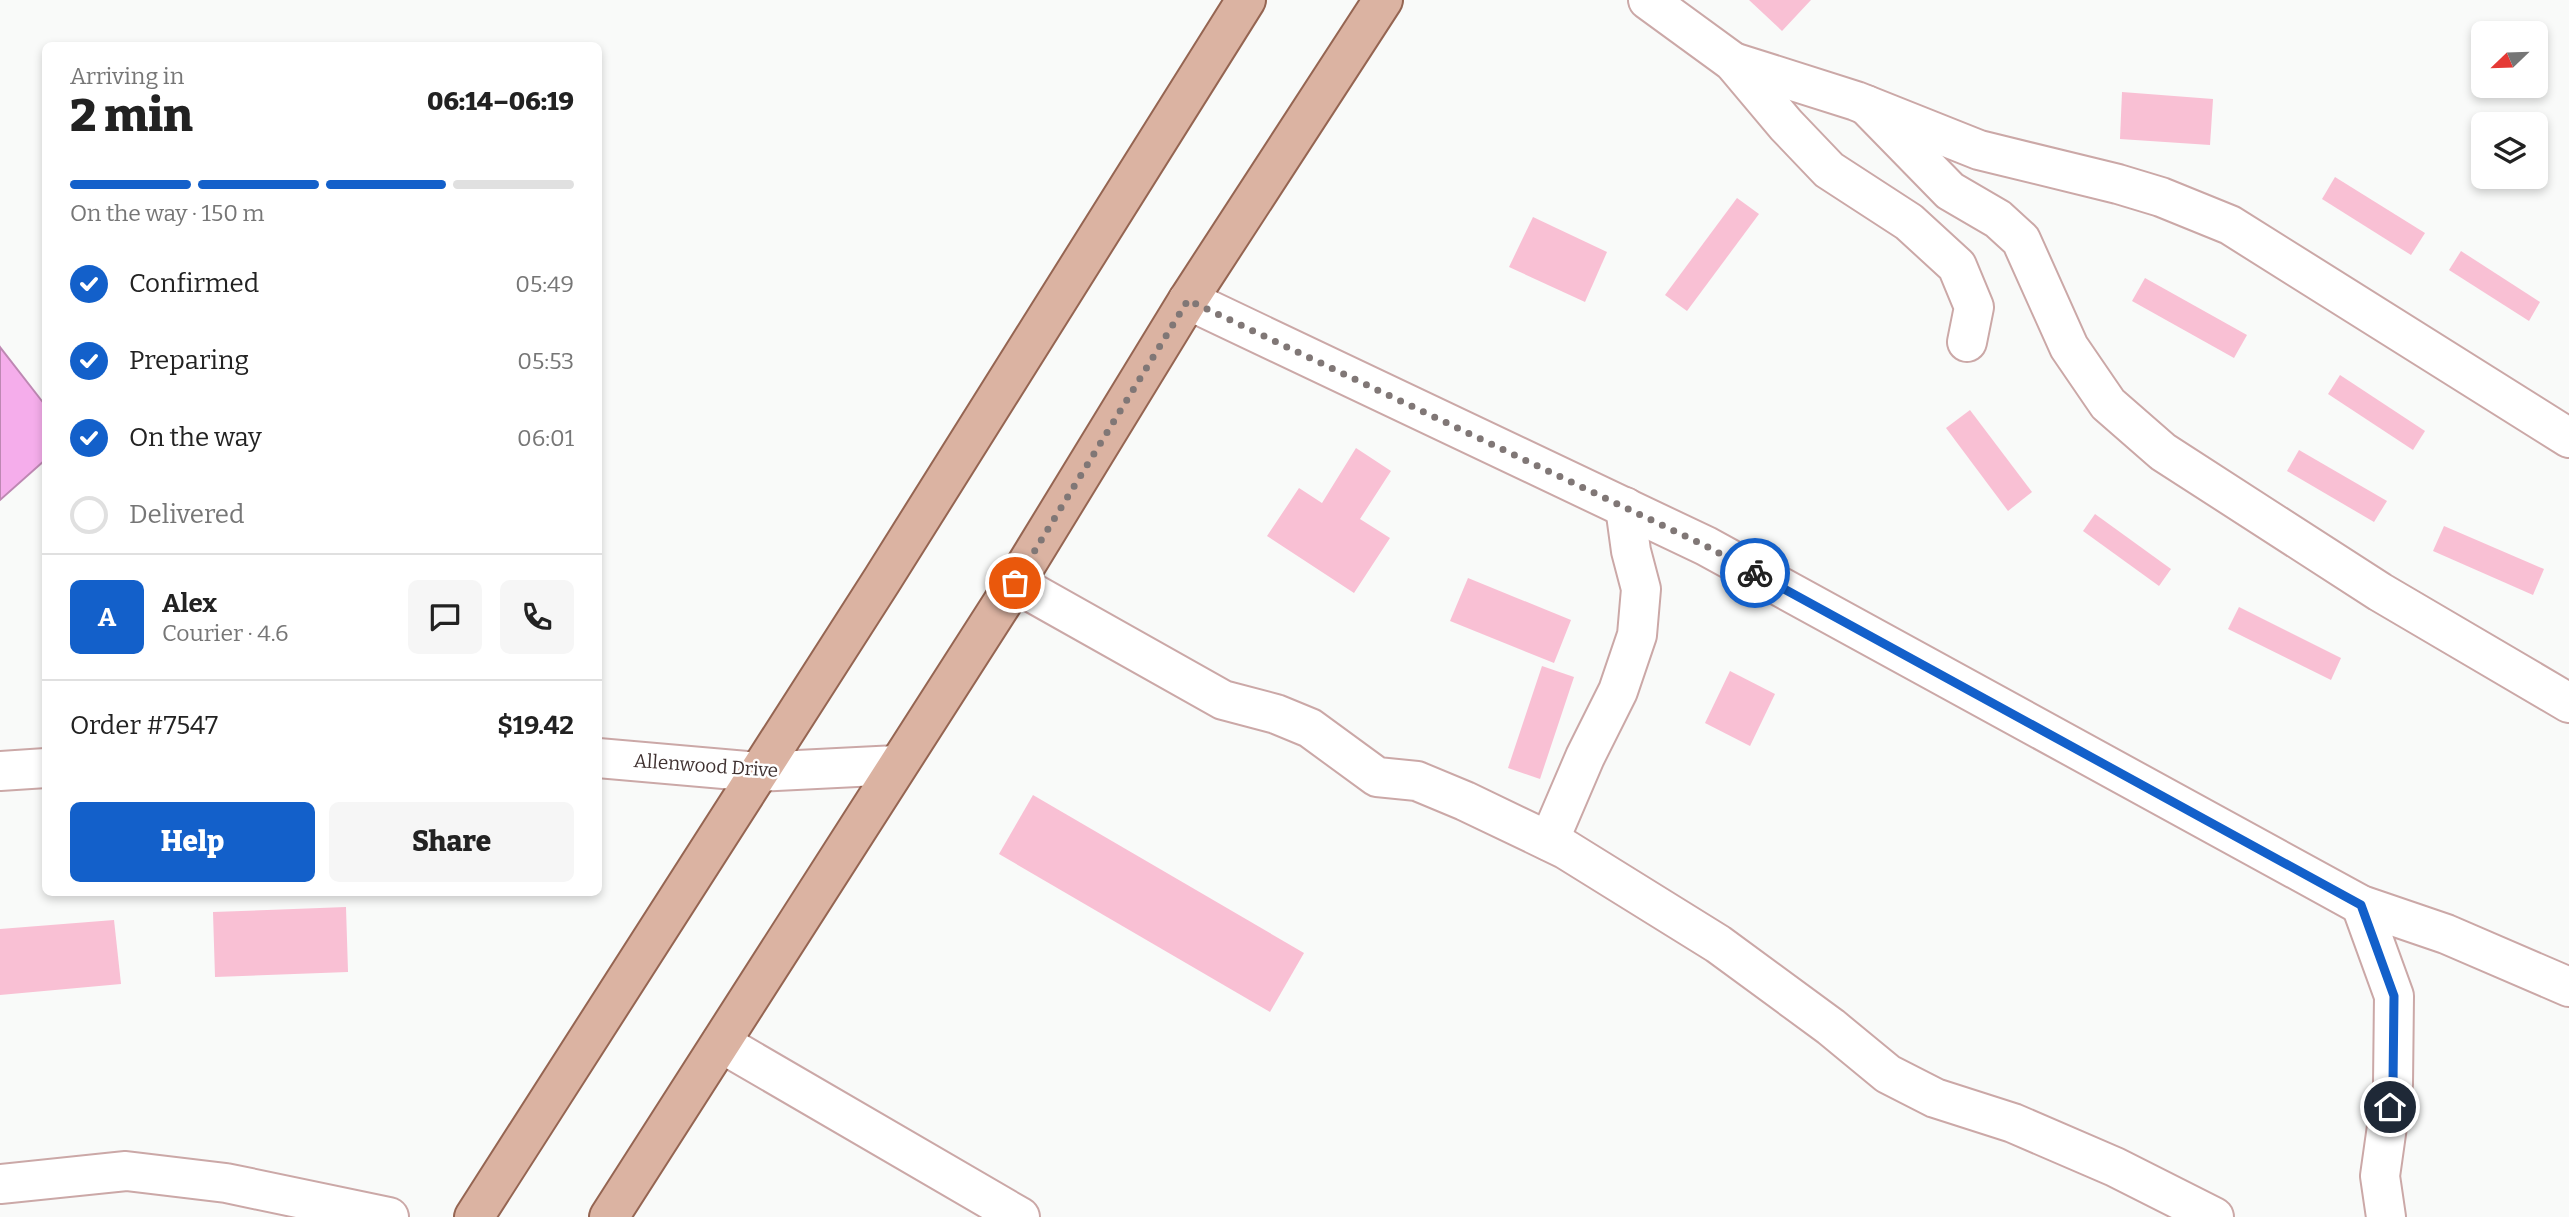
<!DOCTYPE html>
<meta charset="utf-8">
<style>
body{margin:0;font-family:Bitter,serif;background:#f6f6f6;color:#222;height:100vh;display:flex;flex-direction:column;font-size:26px;white-space:nowrap}
*{box-sizing:border-box;margin:0}
p{font-size:23px;color:#767676}
.icon{flex:none;width:38px;height:38px;fill:none;stroke:currentColor;stroke-width:2;stroke-linecap:round;stroke-linejoin:round}
.map{position:relative;flex:1;overflow:hidden}
.details{position:absolute;left:42px;top:42px;width:560px;height:854px;display:flex;flex-direction:column;background:#fff;border-radius:10px;box-shadow:0 4px 10px #0003}
.details>*{flex:none}
.needle{width:46px;rotate:247deg}
.fabs{position:absolute;left:2471px;top:21px;display:grid;gap:14px}
.fabs a{display:grid;place-items:center;width:77px;height:77px;border-radius:10px;background:#fff;box-shadow:0 4px 10px #0003;font-size:35px}
.pin{position:absolute;display:grid;place-items:center;width:60px;height:60px;color:#fff;margin:-30px;border:4px solid #fff;border-radius:50%;box-shadow:0 2px 7px #0007}
.courier{position:absolute;display:grid;place-items:center;width:70px;height:70px;margin:-35px;border:5px solid #1360ca;border-radius:50%;background:#fff;color:#222;box-shadow:0 2px 9px #0007}
.summary em{font-style:normal;font-weight:800}
.summary div{display:flex;flex-direction:column-reverse}
.summary{display:flex;align-items:center;justify-content:space-between;height:119px;padding:0 28px}
h1{font-size:46px;font-weight:800;line-height:52px}
.bar{display:grid;grid-template-columns:repeat(4,1fr);gap:10px 7px;align-content:center;height:84px;padding:0 28px}
.bar i{height:9px;border-radius:5px;background:#e0e0e0}
.bar .selected{background:#1360ca}
.bar p{grid-column:span 4}
.line{display:flex;align-items:center;gap:18px;padding:0 28px;border-top:2px solid #e0e0e0}
.line div{flex:1}
.round{display:grid;place-items:center;flex:none;width:74px;height:74px;border-radius:10px;background:#f6f6f6}
ol{padding:0 28px;list-style:none}
li{display:flex;align-items:center;gap:21px;height:77px}
li p{margin-inline-start:auto}
li .icon{padding:7px;border-radius:50%;background:#1360ca;color:#fff;stroke-width:4}
li:last-child{color:#767676}
li i{width:38px;height:38px;border:4px solid #e0e0e0;border-radius:50%}
.cta{display:flex;gap:14px;margin-top:auto;padding:14px 28px}
.cta a{flex:1;height:80px;border-radius:10px;background:#1360ca;color:#fff;font-size:28px;font-weight:800;line-height:80px;text-align:center}
.cta a+a{background:#f6f6f6;color:#222}
.map>svg:first-child{display:block}
.water{fill:#f5adeb;stroke:#be88b3;stroke-width:2}
.building{fill:#f9c0d4}
.lines{fill:none;stroke-linecap:round;stroke-linejoin:round}
.minor-casing{stroke:#cba8a7;stroke-width:42}
.major-casing{stroke:#956552;stroke-width:42}
.minor{stroke:#fff;stroke-width:38}
.major{stroke:#dbb3a2;stroke-width:38}
.done{stroke:#807776;stroke-width:7;stroke-dasharray:0 12.6}
.route{stroke:#1360ca;stroke-width:9}
.labels{text-anchor:middle;stroke-width:5;stroke-linejoin:round;paint-order:stroke}
.street-label{font-size:19px;fill:#3f3130;stroke:#fff}
</style>
<div class="map">
<svg width="2569" height="1217" viewBox="0 0 2569 1217">
<rect width="100%" height="100%" fill="#f9faf9"/>
<polygon class="water" points="0,347 45,405 45,460 0,500"/>
<g class="building">
<polygon points="1749,0 1811,0 1782,31"/>
<polygon points="2122,92 2213,99 2210,145 2120,139"/>
<polygon points="2335,177 2425,233 2411,255 2322,199"/>
<polygon points="1737,198 1759,214 1687,311 1665,295"/>
<polygon points="1533,217 1607,252 1585,302 1509,267"/>
<polygon points="2461,251 2540,302 2529,321 2449,270"/>
<polygon points="2145,278 2247,335 2234,358 2132,301"/>
<polygon points="2340,375 2425,431 2413,450 2328,394"/>
<polygon points="1970,410 2032,492 2008,511 1946,428"/>
<polygon points="1356,448 1391,471 1360,519 1390,538 1354,593 1267,536 1299,488 1322,503"/>
<polygon points="2299,450 2387,501 2374,522 2287,471"/>
<polygon points="2095,514 2171,569 2159,586 2083,531"/>
<polygon points="2444,526 2544,569 2533,595 2433,551"/>
<polygon points="1468,578 1571,620 1554,663 1450,621"/>
<polygon points="2239,607 2341,658 2331,680 2228,629"/>
<polygon points="1542,666 1574,677 1540,779 1508,768"/>
<polygon points="1730,671 1775,694 1750,746 1705,723"/>
<polygon points="1033,795 1304,953 1270,1012 999,854"/>
<polygon points="346,907 348,972 215,977 213,912"/>
<polygon points="114,920 121,984 0,995 0,929"/>
</g>
<g class="lines">
<defs>
<g id="minor">
<polyline points="1648,0 1733,62 1786,125 1829,170 1909,222 1957,266 1974,307 1967,342"/>
<polyline points="1733,62 1856,101 1979,150 2118,184 2161,197 2230,225 2569,438"/>
<polyline points="1866,105 1950,191 1998,219 2021,240 2069,347 2108,404 2163,452 2380,592 2569,703"/>
<polyline points="1188,300 1706,546 2361,905 2446,934 2569,987"/>
<polyline points="1015,583 1223,700 1276,714 1310,728 1377,777 1417,781 1465,801 1565,849 1718,944 1831,1027 1888,1074 1935,1098 2013,1123 2115,1167 2214,1217"/>
<polyline points="598,758 758,772 897,765"/>
<polyline points="0,771 46,768"/>
<polyline points="1549,841 1585,757 1618,691 1637,635 1641,589 1631,551 1625,507"/>
<polyline points="2361,905 2394,996 2393,1084 2380,1176 2386,1217"/>
<polyline points="721,1043 1020,1217"/>
<polyline points="0,1184 126,1171 226,1183 389,1217"/>
</g>
<g id="major">
<polyline points="474,1217 882,580 1246,0"/>
<polyline points="609,1217 1015,583 1188,300 1383,0"/>
</g>
</defs>
<use href="#minor" class="minor-casing"/>
<use href="#major" class="major-casing"/>
<use href="#minor" class="minor"/>
<use href="#major" class="major"/>
</g>
<g class="lines">
<polyline class="done" points="1015,583 1188,300 1706,546 1755,573"/>
<polyline class="route" points="1755,573 2361,905 2394,996 2393,1084 2390,1107"/>
</g>
<g class="labels">
<g class="street-label">
<text transform="translate(706 765) rotate(4)" y="7">Allenwood Drive</text>
</g>
</g>
</svg>
<div class="fabs">
<a><svg class="needle" viewBox="-14 -14 28 28"><path d="M0-13l5 13h-10z" fill="#e53935"/><path d="M0 13l5-13h-10z" fill="#767676"/></svg></a>
<a><svg class="icon" aria-label="layers" viewBox="0 0 24 24"><path d="M12 4l9 5-9 5-9-5zM3 14l9 5 9-5"/></svg></a>
</div>
<div class="pin" style="left:1015px;top:583px;background:#ea580c"><svg class="icon" aria-label="bag" viewBox="0 0 24 24"><path d="M5 8h14l-1 12H6zM9 8a3 3 0 0 1 6 0"/></svg></div>
<div class="pin" style="left:2390px;top:1107px;background:#1f2937"><svg class="icon" aria-label="home" viewBox="0 0 24 24"><path d="M3 11l9-7 9 7M6 9v11h12V9"/></svg></div>
<div class="courier" style="left:1755px;top:573px"><svg class="icon" aria-label="bike" viewBox="0 0 24 24"><circle cx="6" cy="16" r="4"/><circle cx="18" cy="16" r="4"/><path d="M6 16l4-8h5l3 8M10 8l3 8H6M13 5h3"/></svg></div>
<section class="details">
<div class="summary"><div><h1>2 min</h1><p>Arriving in</p></div><em>06:14–06:19</em></div>
<div class="bar"><i class="selected"></i><i class="selected"></i><i class="selected"></i><i></i><p>On the way · 150 m</p></div>
<ol>
<li><svg class="icon" aria-label="check" viewBox="0 0 24 24"><path d="M5 12l5 5 9-10"/></svg>Confirmed<p>05:49</p></li>
<li><svg class="icon" aria-label="check" viewBox="0 0 24 24"><path d="M5 12l5 5 9-10"/></svg>Preparing<p>05:53</p></li>
<li><svg class="icon" aria-label="check" viewBox="0 0 24 24"><path d="M5 12l5 5 9-10"/></svg>On the way<p>06:01</p></li>
<li><i></i>Delivered</li>
</ol>
<div class="line" style="height:126px"><b class="round" style="background:#1360ca;color:#fff">A</b><div><b>Alex</b><p>Courier · 4.6</p></div><a class="round"><svg class="icon" aria-label="chat" viewBox="0 0 24 24"><path d="M4 5h16v11H9l-5 4z"/></svg></a><a class="round"><svg class="icon" aria-label="phone" viewBox="0 0 24 24"><path d="M5 4h4l2 5-3 2q2 4 5 5l2-3 5 2v4C11 20 4 13 5 4z"/></svg></a></div>
<div class="line" style="height:91px"><div>Order #7547</div><b>$19.42</b></div>
<div class="cta"><a>Help</a><a>Share</a></div>
</section>
</div>
